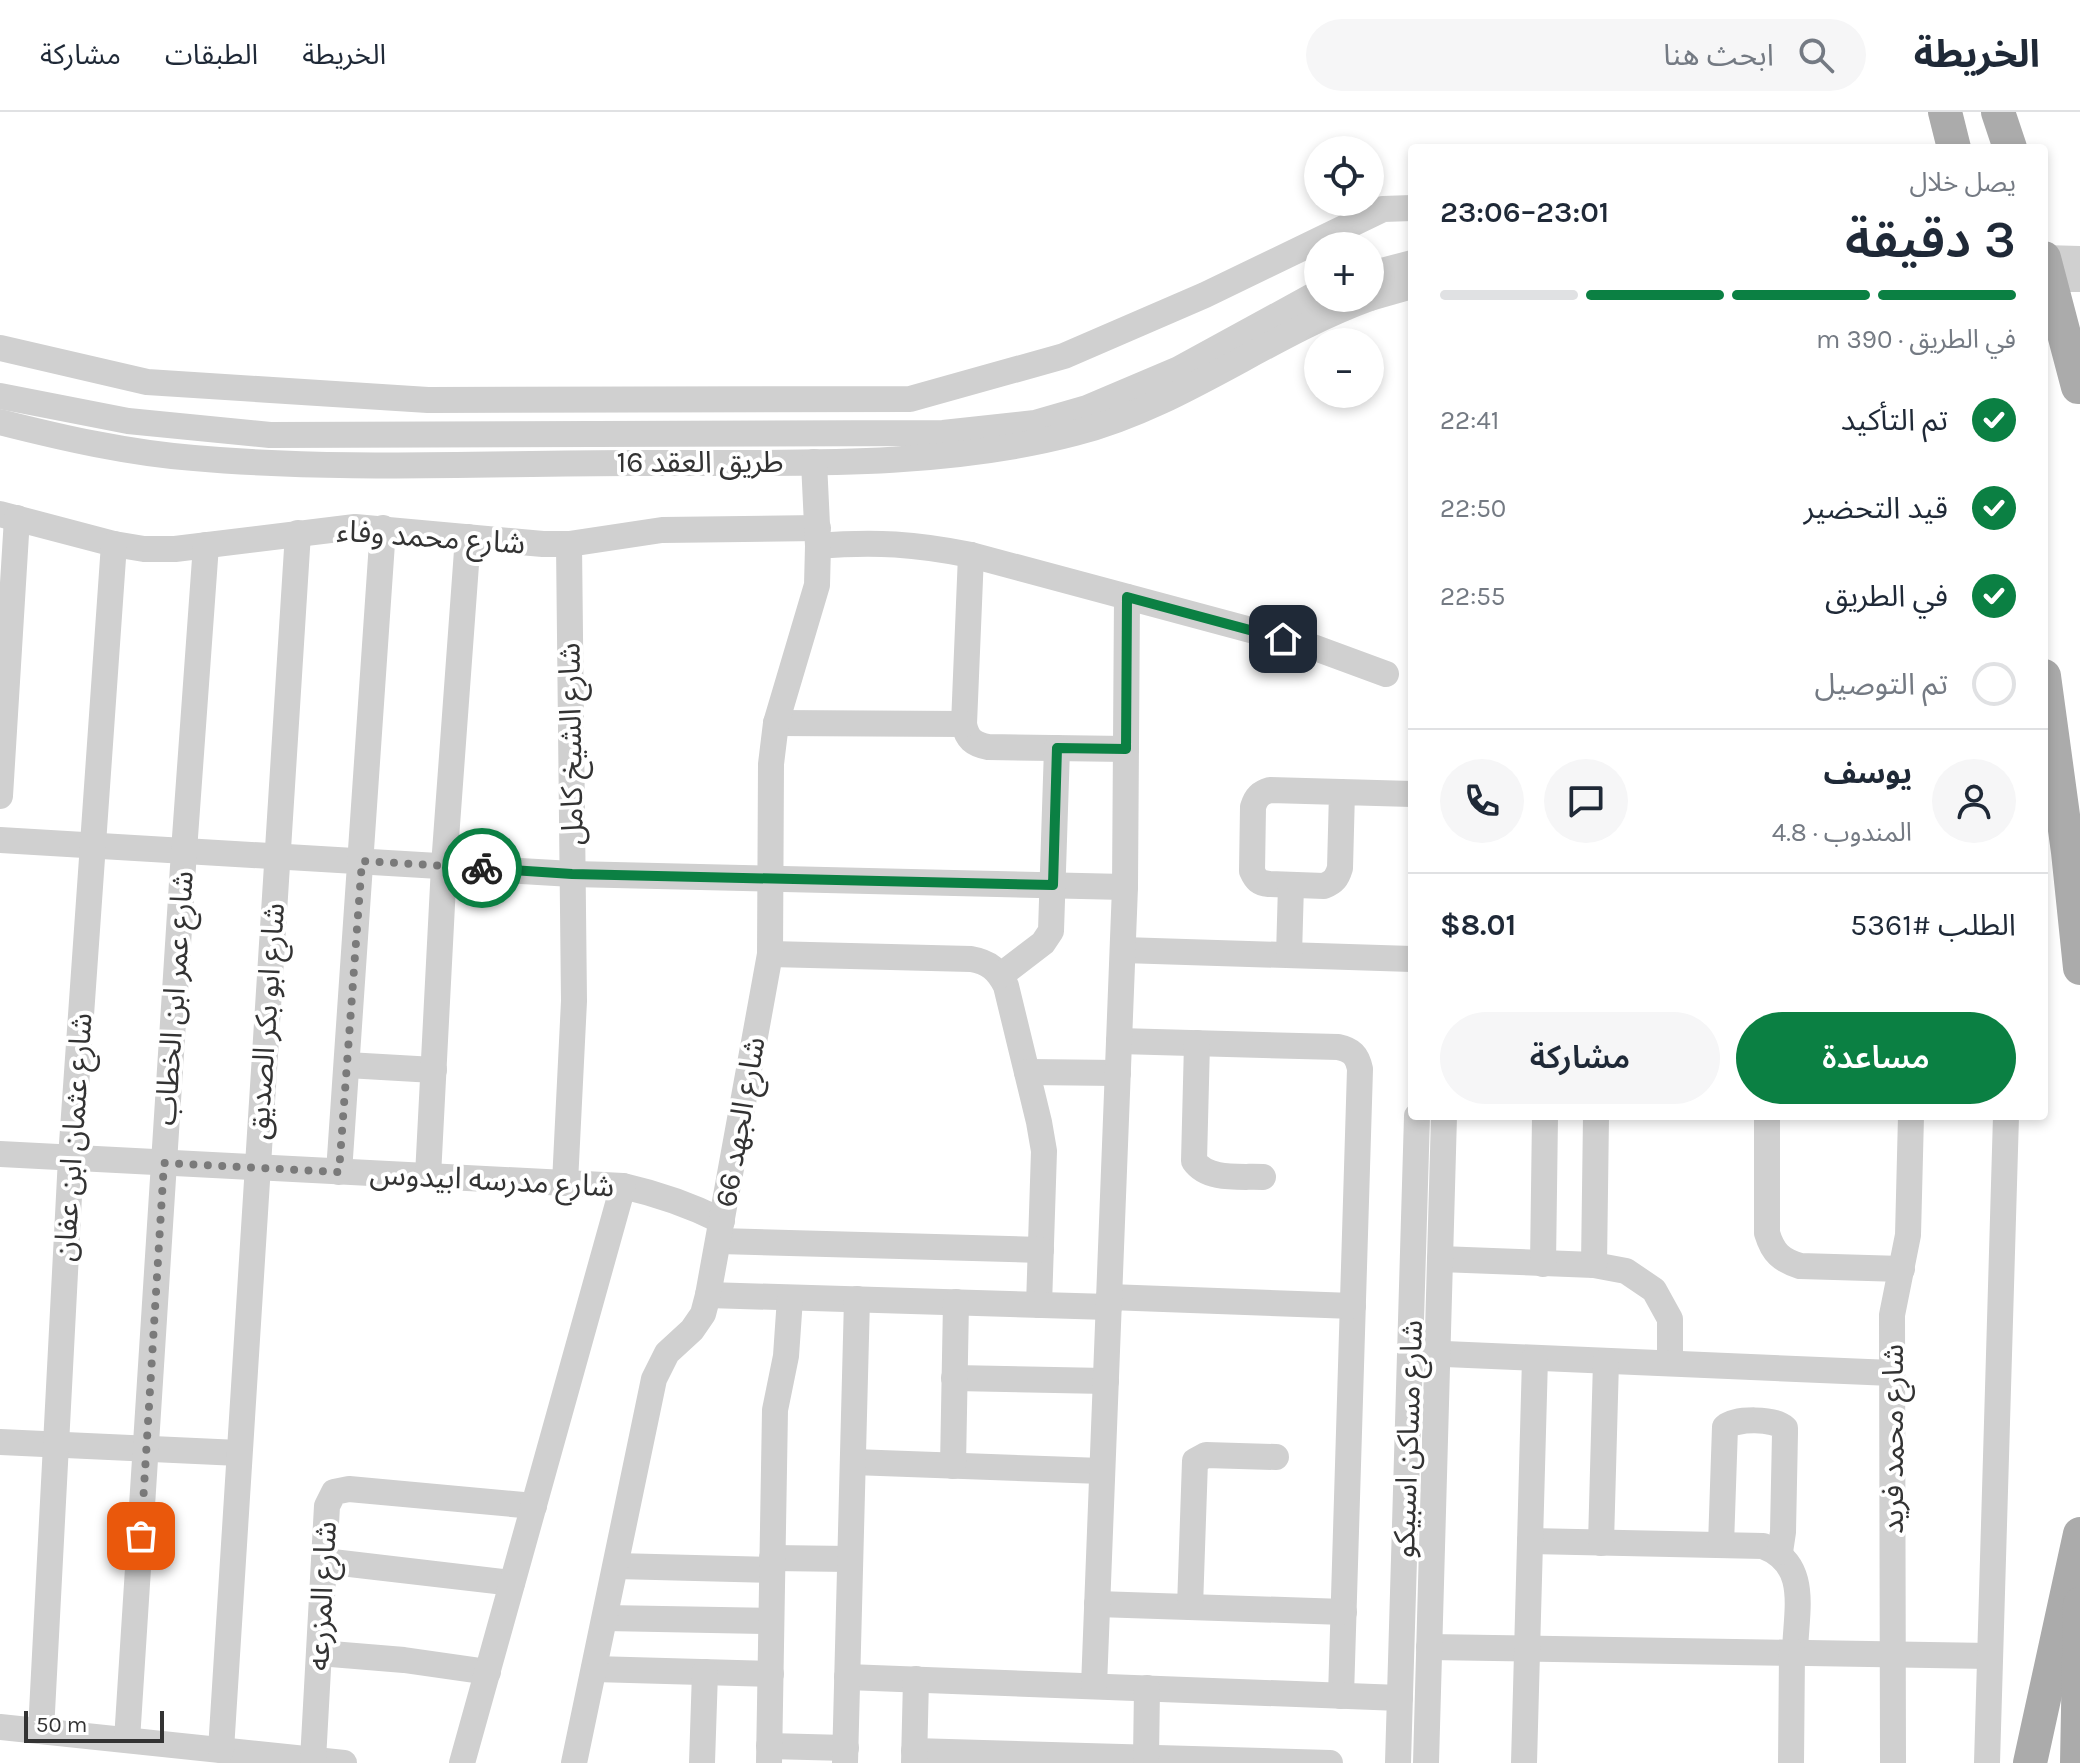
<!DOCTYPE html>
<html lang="ar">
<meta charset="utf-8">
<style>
body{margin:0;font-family:Karla,"Noto Sans Arabic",sans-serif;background:#f6f6f7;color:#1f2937;direction:rtl;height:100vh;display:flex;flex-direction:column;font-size:30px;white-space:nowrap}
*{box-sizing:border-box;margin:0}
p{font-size:26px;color:#747a83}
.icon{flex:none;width:44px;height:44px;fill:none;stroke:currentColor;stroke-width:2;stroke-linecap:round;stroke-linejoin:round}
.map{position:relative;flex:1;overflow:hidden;direction:ltr}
.side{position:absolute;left:1408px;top:32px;width:640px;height:976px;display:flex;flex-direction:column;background:#fff;border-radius:8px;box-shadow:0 4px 12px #0003;direction:rtl}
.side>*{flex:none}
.fabs{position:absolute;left:1304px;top:24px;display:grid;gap:16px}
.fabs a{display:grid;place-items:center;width:80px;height:80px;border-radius:50%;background:#fff;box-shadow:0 4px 12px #0003;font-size:40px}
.scale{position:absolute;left:24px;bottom:20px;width:140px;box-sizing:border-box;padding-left:8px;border:4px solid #333;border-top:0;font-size:22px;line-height:28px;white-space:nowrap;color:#333;-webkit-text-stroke:6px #fff;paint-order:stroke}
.pin{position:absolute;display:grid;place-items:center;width:68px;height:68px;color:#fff;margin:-34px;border-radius:16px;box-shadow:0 4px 12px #0006}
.courier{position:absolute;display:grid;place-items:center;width:80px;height:80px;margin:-40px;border:6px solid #0b8043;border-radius:50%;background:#fff;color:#222;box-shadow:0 2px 10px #0007}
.head em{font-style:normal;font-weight:600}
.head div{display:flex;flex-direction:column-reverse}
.head{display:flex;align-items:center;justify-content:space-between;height:136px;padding:0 32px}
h1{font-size:52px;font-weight:600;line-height:60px}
.bar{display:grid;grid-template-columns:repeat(4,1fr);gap:12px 8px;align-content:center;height:96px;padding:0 32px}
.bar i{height:10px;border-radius:6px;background:#e0e1e3}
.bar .current{background:#0b8043}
.bar p{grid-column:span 4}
.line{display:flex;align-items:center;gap:20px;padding:0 32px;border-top:2px solid #e0e1e3}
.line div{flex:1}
.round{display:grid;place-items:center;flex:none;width:84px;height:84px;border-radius:42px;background:#f6f6f7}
ol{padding:0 32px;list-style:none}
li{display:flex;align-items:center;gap:24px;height:88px}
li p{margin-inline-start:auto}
li .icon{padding:8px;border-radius:50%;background:#0b8043;color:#fff;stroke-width:4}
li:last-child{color:#747a83}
li i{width:44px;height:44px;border:4px solid #e0e1e3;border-radius:50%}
.cta{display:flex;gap:16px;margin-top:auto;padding:16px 32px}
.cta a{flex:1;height:92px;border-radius:48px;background:#0b8043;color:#fff;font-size:32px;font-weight:600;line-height:92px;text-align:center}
.cta a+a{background:#f6f6f7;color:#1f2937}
header{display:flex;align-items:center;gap:48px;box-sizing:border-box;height:112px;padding:0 40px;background:#fff;border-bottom:2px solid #e0e1e3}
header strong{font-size:38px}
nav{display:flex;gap:44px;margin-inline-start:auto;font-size:28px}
.search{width:560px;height:72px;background:#f6f6f7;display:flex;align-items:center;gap:20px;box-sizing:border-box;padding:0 28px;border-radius:44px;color:#747a83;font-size:30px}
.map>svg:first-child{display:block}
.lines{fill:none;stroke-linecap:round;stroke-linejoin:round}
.minor{stroke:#d0d0d0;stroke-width:26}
.major{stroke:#ababab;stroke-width:34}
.major-bridge{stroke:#ababab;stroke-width:34}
.done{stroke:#7a7a7a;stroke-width:8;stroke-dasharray:0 14.4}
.route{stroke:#0b8043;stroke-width:10}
.labels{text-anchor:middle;stroke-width:8;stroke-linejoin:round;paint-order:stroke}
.street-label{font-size:30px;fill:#333;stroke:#fff}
</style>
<header>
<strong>الخريطة</strong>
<div class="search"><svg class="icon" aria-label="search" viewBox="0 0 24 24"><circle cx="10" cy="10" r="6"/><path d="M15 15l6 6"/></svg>ابحث هنا</div>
<nav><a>الخريطة</a><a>الطبقات</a><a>مشاركة</a></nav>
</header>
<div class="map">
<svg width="2080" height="1651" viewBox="0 0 2080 1651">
<rect width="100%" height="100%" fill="#fff"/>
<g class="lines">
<g class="minor">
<polyline points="2044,146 2080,147"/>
<polyline points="1370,162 1412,151"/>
<polyline points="2044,167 2080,167"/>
<polyline points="1370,186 1412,174"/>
<polyline points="0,236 147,270 428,288 910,287 1064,244 1205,183 1383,97 1412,96"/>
<polyline points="0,284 128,309 270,323 943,321 1035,311 1087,296 1179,257 1318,181"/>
<path d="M0 310C63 326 129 341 194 346 339 359 487 351 632 351 778 350 934 358 1075 321 1181 294 1268 223 1370 186"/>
<polyline points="0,402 114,432 144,437 175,437 355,415 543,432 569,432 662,418 818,416"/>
<path d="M818 434C875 429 916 432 971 443L1310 534 1386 562"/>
<path d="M971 443 964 612C967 627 973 632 988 635L1126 637"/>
<polyline points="776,611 964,612"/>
<path d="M1342 680 1340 756C1337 766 1334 770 1324 774L1269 772C1259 771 1256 768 1252 759L1253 695C1256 685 1260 681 1270 678L1412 682"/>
<polyline points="0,684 17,406"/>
<polyline points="0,728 572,762 1125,775"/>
<polyline points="1123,838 1412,847"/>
<path d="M770 842 971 847C989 850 998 858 1006 874L1039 1010 1044 1039 1039 1193"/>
<polyline points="1289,843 1291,773"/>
<polyline points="1001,863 1043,831 1051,819 1057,636"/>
<path d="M1119 929 1338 935C1352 938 1357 943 1360 957L1341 1584"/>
<path d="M1197 931 1194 1049C1208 1069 1240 1064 1263 1065"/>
<polyline points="347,953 434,958"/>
<polyline points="1027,960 1118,961"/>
<path d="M1767 1004V1121C1773 1141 1781 1148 1800 1154L1902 1157"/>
<path d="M0 1042 623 1074C658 1082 690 1093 722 1109"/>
<polyline points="339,1060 383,416"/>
<polyline points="428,1064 444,754 468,425"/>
<polyline points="565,1071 574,889 569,432"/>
<polyline points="719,1129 1041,1138"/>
<polyline points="1440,1147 1594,1153 1626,1159 1654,1178 1670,1207 1670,1251"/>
<polyline points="1543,1152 1545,1004"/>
<polyline points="1594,1153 1596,1004"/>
<polyline points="708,1183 1109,1195"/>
<polyline points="1109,1185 1353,1194"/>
<polyline points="1422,1241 1892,1261"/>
<polyline points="954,1266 1106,1269"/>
<polyline points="0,1330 239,1341"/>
<polyline points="853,1350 1102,1359"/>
<polyline points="953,1354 956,1190"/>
<path d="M1530 1429 1763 1434C1810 1452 1796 1498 1795 1540"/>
<polyline points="1601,1431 1606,1249"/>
<path d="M1721 1433 1725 1315C1736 1306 1774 1306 1785 1316V1321L1783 1420 1780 1440"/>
<polyline points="772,1446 850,1447"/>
<polyline points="324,1449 512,1471"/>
<polyline points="616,1454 772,1458"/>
<polyline points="1097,1492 1344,1500"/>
<polyline points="1190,1495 1195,1349 1206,1343 1276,1345"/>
<polyline points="605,1506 771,1509"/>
<polyline points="1429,1535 1990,1544"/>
<polyline points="319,1541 404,1548 488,1560"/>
<polyline points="594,1557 771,1562"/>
<polyline points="847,1565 1400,1586"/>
<polyline points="1094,1574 1125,775 1127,485"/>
<polyline points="0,1615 344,1651"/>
<polyline points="41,1619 71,1046 114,432"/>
<polyline points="127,1628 184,739 206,433"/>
<polyline points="769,1634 846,1636"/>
<polyline points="221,1638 298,421"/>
<polyline points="914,1639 1330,1651"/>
<polyline points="1146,1646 1147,1576"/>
<polyline points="313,1648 327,1394 334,1380 349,1377 534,1394"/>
<polyline points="462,1651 623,1074"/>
<polyline points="574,1651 654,1267 667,1241 692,1218 703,1202 708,1183 770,842 771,652 776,611 817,473 818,434 814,350"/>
<polyline points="702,1651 705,1560"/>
<polyline points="769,1651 775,1298 786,1244 790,1186"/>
<polyline points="845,1651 857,1187"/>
<polyline points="914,1651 916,1567"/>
<polyline points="1398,1651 1417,1004"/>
<polyline points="1426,1651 1444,1004"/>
<polyline points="1524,1651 1535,1246"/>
<polyline points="1791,1651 1792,1540"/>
<polyline points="1893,1651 1892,1203 1908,1123 1911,1004"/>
<polyline points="1987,1651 2006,1004"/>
</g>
<g class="major">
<polyline points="1945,0 1954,36"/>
<polyline points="1998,0 2010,36"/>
<polyline points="2044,564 2068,740 2080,856"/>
<polyline points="2030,1651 2080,1422"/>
<polyline points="2077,1651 2080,1492"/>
</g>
<polyline class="major-bridge" points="2044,146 2078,275"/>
</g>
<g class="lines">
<polyline class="done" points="141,1424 164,1051 339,1060 362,749 482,756"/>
<polyline class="route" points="482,756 572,762 1053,773 1057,636 1126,637 1127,485 1283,527"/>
</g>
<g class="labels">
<g class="street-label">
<text x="700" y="360">طريق العقد 16</text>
<text transform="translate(431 425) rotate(4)" y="10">شارع محمد وفاء</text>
<text transform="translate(571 632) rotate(-91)" y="10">شارع الشيخ كامل</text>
<text transform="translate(174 886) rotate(-86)" y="10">شارع عمر ابن الخطاب</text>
<text transform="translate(266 909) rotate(-86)" y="10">شارع ابو بكر الصديق</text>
<text transform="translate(740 1010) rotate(-80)" y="10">شارع الجهد 66</text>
<text transform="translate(73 1025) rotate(-86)" y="10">شارع عثمان ابن عفان</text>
<text transform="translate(492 1068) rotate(3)" y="10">شارع مدرسه ابيدوس</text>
<text transform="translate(1408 1327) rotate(-88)" y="10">شارع مساكن اسبيكو</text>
<text transform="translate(1893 1327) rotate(-90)" y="10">شارع محمد فريد</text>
<text transform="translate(322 1484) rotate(-87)" y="10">شارع المزرعه</text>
</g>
</g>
</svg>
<div class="fabs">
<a><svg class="icon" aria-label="locate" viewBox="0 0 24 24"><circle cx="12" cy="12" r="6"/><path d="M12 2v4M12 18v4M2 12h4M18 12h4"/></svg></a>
<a>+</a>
<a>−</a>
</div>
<div class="scale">50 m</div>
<div class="pin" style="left:141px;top:1424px;background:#ea580c"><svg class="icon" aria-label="bag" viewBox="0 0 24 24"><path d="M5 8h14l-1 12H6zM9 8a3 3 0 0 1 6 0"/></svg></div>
<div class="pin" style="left:1283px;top:527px;background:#1f2937"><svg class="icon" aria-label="home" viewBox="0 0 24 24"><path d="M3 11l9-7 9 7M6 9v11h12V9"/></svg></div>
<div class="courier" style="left:482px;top:756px"><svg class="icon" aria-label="bike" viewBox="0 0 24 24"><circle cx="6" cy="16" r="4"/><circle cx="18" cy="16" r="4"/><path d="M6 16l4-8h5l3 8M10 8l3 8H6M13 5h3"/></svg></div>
<section class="side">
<div class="head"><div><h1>3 دقيقة</h1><p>يصل خلال</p></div><em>23:01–23:06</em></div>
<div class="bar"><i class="current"></i><i class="current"></i><i class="current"></i><i></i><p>في الطريق · 390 m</p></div>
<ol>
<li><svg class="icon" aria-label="check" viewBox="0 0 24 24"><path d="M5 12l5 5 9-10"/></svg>تم التأكيد<p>22:41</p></li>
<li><svg class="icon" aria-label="check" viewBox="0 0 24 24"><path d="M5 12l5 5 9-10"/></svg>قيد التحضير<p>22:50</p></li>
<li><svg class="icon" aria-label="check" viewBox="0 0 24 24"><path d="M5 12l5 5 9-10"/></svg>في الطريق<p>22:55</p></li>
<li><i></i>تم التوصيل</li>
</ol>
<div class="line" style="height:144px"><a class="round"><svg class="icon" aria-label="person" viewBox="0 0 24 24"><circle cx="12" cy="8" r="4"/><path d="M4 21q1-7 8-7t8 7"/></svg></a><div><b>يوسف</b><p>المندوب · 4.8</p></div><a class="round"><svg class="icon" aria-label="chat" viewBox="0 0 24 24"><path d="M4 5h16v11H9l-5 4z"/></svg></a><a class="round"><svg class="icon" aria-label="phone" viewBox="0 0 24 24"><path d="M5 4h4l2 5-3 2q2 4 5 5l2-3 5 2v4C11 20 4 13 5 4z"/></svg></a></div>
<div class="line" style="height:104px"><div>الطلب #5361</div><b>$8.01</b></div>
<div class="cta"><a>مساعدة</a><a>مشاركة</a></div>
</section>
</div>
